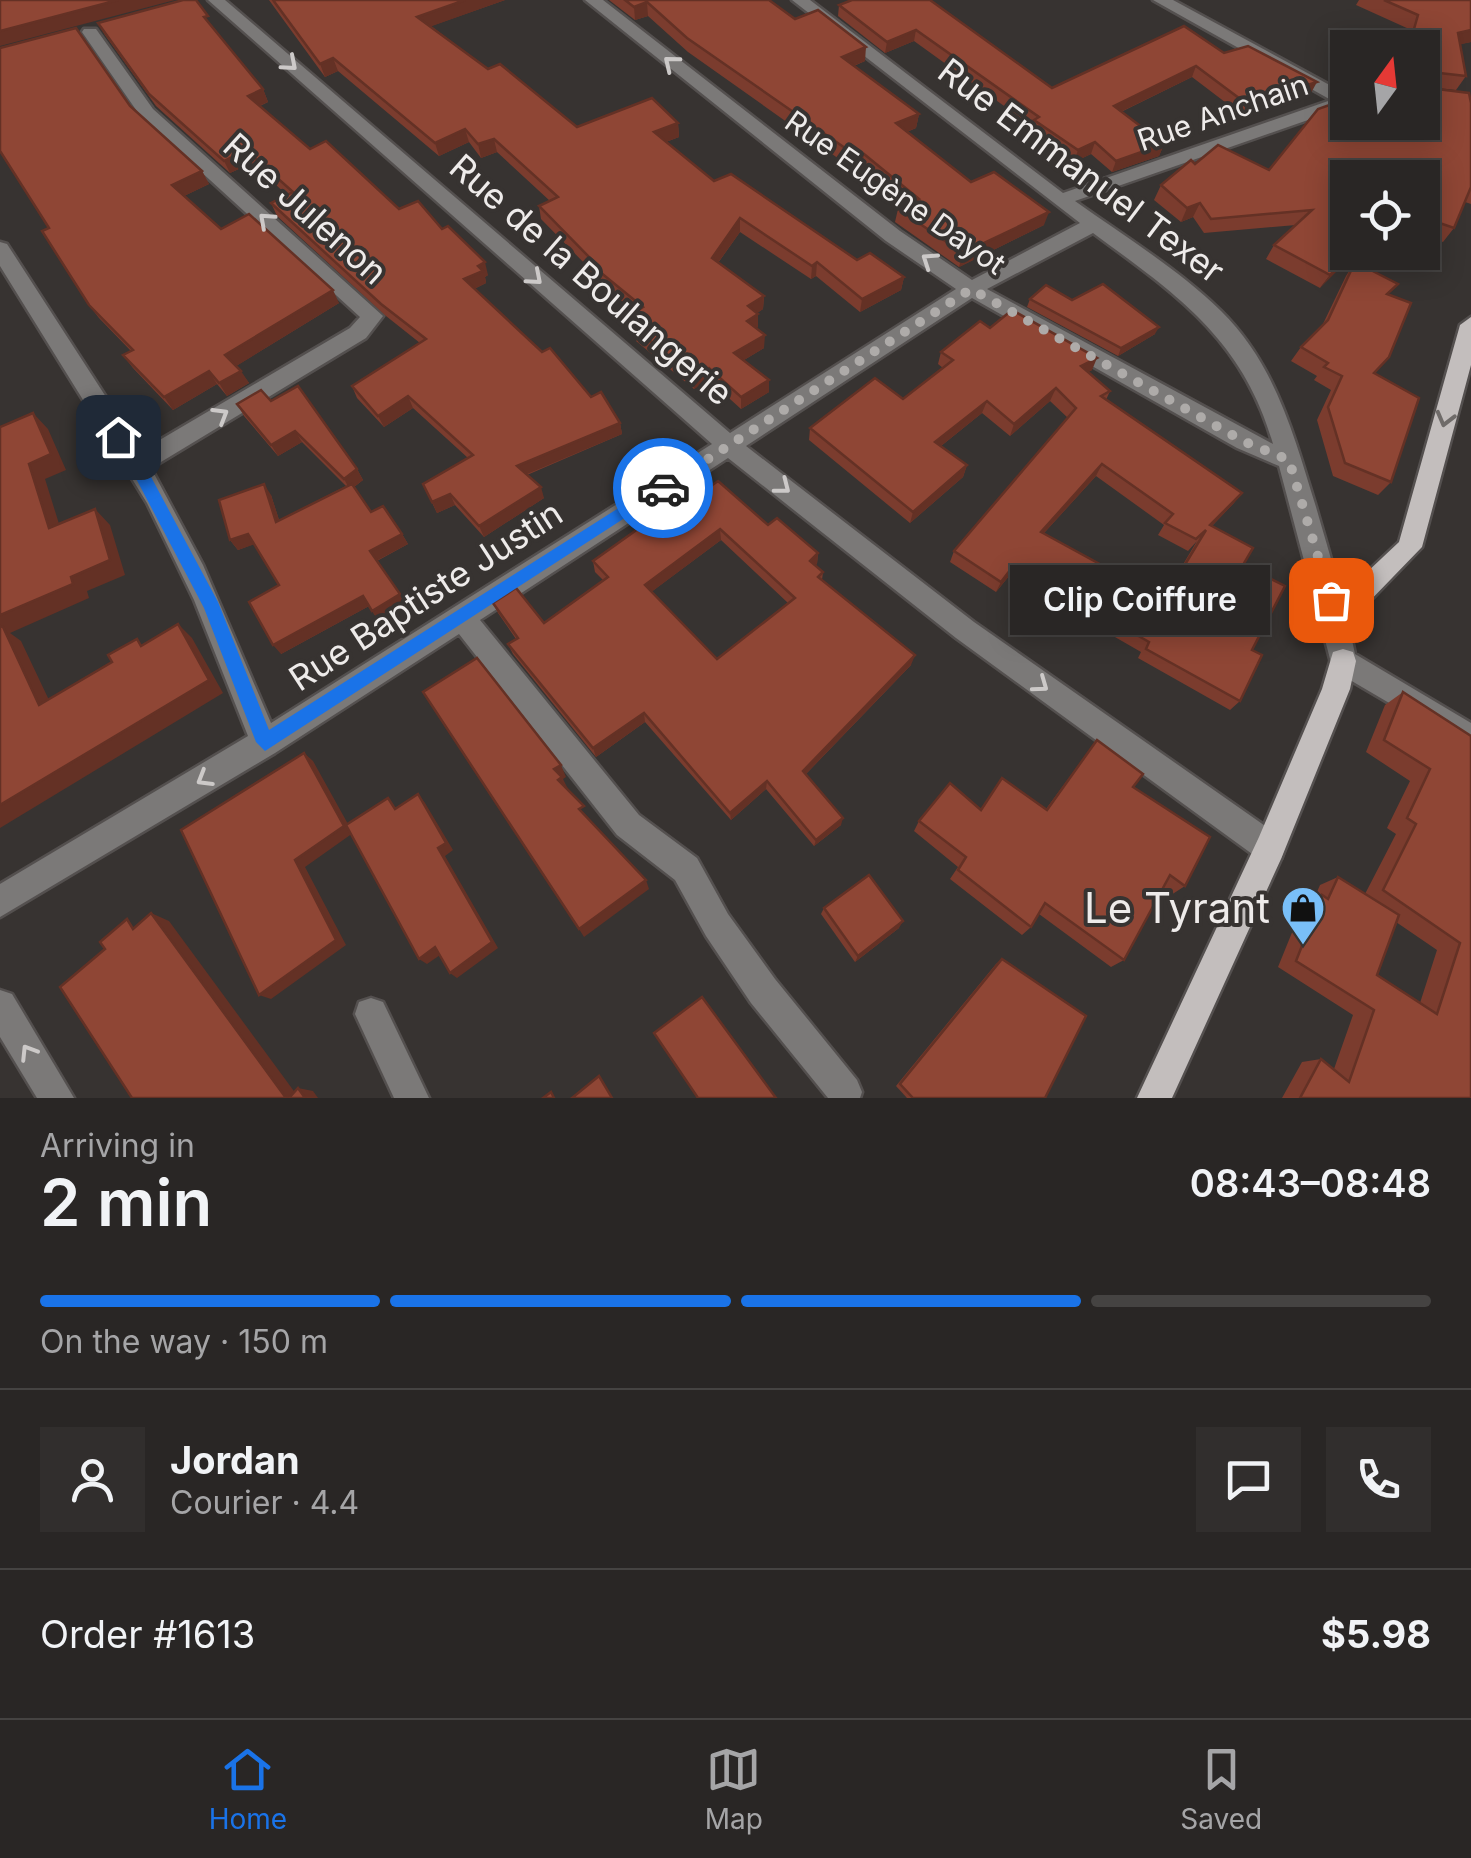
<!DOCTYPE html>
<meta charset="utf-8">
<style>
body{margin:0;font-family:Inter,sans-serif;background:#312e2d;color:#f1f3f6;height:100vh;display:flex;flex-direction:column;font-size:38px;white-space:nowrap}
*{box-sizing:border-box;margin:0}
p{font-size:32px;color:#a5a5a7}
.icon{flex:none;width:55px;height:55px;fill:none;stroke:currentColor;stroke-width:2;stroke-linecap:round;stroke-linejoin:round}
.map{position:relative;height:1098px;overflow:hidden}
.details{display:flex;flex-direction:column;background:#292625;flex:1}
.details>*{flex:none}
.needle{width:65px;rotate:15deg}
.controls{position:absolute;left:1330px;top:30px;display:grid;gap:20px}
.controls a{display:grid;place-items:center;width:110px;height:110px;border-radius:0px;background:#292625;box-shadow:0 5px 25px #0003,0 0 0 2px #454342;font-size:50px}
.pin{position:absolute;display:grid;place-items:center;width:85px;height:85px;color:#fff;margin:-42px;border-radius:20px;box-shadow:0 5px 15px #0006}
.courier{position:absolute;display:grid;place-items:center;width:100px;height:100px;margin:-50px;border:8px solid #1a73e8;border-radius:50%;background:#fff;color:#222;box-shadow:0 2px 12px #0007}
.bubble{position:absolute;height:70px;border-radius:0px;background:#292625;box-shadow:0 5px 25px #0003,0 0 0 2px #454342;font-size:32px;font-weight:600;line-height:70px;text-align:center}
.summary em{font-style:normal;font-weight:600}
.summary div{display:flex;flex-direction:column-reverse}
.summary{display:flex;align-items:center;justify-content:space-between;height:170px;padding:0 40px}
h1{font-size:65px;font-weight:600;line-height:75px}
.bar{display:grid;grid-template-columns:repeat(4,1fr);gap:15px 10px;align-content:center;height:120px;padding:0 40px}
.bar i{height:12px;border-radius:8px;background:#454342}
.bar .selected{background:#1a73e8}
.bar p{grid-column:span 4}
.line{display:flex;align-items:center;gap:25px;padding:0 40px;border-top:2px solid #454342}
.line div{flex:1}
.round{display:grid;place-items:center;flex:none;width:105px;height:105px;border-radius:0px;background:#312e2d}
.dock{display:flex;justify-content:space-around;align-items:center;height:140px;border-top:2px solid #454342;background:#292625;font-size:28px;color:#a5a5a7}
.dock a{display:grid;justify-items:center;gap:5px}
.dock .selected{color:#1a73e8}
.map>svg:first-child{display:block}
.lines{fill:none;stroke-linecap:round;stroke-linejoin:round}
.minor-casing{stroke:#54504f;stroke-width:5}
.major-casing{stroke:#54504f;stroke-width:5}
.minor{fill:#7b7978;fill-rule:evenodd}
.major{fill:#c3bebd;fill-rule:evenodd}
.wall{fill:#7b3c2e;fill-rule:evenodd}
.shaded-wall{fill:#643125}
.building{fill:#8f4635;stroke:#643125;stroke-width:2.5;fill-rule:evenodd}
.oneway{stroke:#ccc9c8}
.oneway2{stroke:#6f6b69}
.route{fill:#1a73e8}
.done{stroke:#aeaba9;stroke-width:10;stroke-dasharray:0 18}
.labels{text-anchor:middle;stroke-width:8;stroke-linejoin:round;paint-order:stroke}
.far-street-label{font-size:30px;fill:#eeebea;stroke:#373331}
.street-label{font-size:35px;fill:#eeebea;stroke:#373331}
.near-poi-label{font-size:42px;fill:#eeebea;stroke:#373331;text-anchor:end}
</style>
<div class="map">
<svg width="1471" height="1098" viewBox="0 0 1471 1098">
<rect width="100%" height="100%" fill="#373331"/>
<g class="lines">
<defs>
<g id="minor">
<path d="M208 0H225L730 433 956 289 886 241 585 0H603L900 231 972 280 1080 223 792 0H810L1063 193 1331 100 1153 0H1173L1348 95V106L1075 201C1124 236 1178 269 1221 311 1276 365 1294 436 1316 507 1330 556 1345 604 1355 654L1471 723V751L1333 670 1279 466 1237 448 972 298 746 446 974 622 1281 837 1285 848 1281 859 1270 863 1259 859 956 638 728 458 480 620 639 815 697 858 728 914 775 979 857 1080 862 1092 860 1098H828L751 1003 706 936 675 880 617 835 459 634 275 753 0 917V884L248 736 194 600 147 503 0 266V242L7 244 141 451 350 328 360 317 141 117 82 32 84 29H96L153 109 383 316 366 338 151 468 203 565 271 723 712 444ZM1093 233C1176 294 1243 339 1273 444L987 289Z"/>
<polygon points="0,990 12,994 74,1098 37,1098 0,1037"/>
<polygon points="371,998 383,1002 429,1098 394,1098 355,1014 359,1002"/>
</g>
<g id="major">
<polygon points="1471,317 1471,365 1422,547 1362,609 1353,612 1322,608 1318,600 1322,592 1348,590 1399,542 1460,325"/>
<polygon points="1343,649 1353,652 1356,661 1350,689 1281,859 1172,1098 1137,1098 1259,837 1322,689 1333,652"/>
</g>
</defs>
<use href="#minor" class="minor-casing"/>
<use href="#major" class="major-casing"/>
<use href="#minor" class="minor"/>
<use href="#major" class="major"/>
</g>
<g class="wall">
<polygon points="269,0 505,0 431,26 488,69 577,127 678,123 679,137 666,142 714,181 857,260 904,277 901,290 860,312 816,276 811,279 740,232 718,263 764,296 763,309 757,313 758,327 756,328 764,348 744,360 769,380 769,392 741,409 709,380 694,389 636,341 635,330 632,327 630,315 635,312 591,276 589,268 541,219 539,206 550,201 497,152 481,158 469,142 439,156 338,71 325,77"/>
<polygon points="609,0 769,0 795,19 865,61 854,66 919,114 916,128 907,132 971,182 1044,225 959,267 895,222 898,209 906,205 862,168 856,171 688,52 648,16 635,20"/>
<polygon points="852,0 1052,88 1224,53 1311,93 1242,115 1192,77 1121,112 1164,144 1159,156 1112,172 1091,154 1074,162 1031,131 1032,126 914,41 885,53 838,16 839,5"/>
<polygon points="1359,0 1471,0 1471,42 1460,44 1466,76 1456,90 1428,87 1428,88 1471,103 1471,204 1465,202 1454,228 1443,242 1422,235 1422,178 1348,252 1320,288 1266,259 1274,245 1296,225 1204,233 1193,217 1181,222 1154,200 1161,185 1195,164 1269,170 1344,108 1422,122 1422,48 1406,48 1409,29 1356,5"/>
<polygon points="98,23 214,28 263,89 268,102 260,106 310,149 399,209 442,229 488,275 485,277 486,283 474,289 620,423 622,434 527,475 544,498 484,537 455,505 437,513 423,484 468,458 413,408 384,427 357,398 352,386 420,343 386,316 277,216 271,203 287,195 252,163 230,173 156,106 105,35"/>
<polygon points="130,106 202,171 209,184 184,196 221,229 339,303 236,366 249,383 227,396 217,384 173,410 133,368 123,355 131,351 99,318 89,305 49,228"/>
<polygon points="1355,262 1390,295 1376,373 1391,482 1378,495 1333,476 1317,420 1331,390 1314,380 1317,376 1291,361 1301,347 1322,326 1346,276"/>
<polygon points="1030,299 1072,300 1155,334 1118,356 1027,307"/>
<path d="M990 328 1092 370 1088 372 1110 391 1106 400 1242 493 1233 504 1212 526 1243 565 1252 650 1240 701 1230 710 1138 658 1141 652 1009 576 996 592 950 562 954 551 1068 418 1050 401 1010 436 982 413 941 446 967 465 963 477 910 523 809 440 810 428 903 399 943 368 938 364 941 352ZM1096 476 1164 525 1158 535 1188 551 1197 541 1163 598 1044 533Z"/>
<polygon points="271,401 357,469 363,480 354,487 371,512 402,534 408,544 377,561 406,603 378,620 369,606 281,654 279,585 254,544 238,550 230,540 271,495 279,520 346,486 302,442 278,456 244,416 237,404"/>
<path d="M672 514 768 525 818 553 817 564 815 565 823 572 822 580 911 665 806 774 841 825 814 846 766 789 731 820 645 722 596 757 513 654 508 644 516 639 498 613 493 603 544 623 603 580 595 572 593 561ZM721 540 788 603 717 659 651 592Z"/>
<path d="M1403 692 1471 736V1098H1282L1302 1062 1321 1059 1334 1069 1353 1015 1278 967 1304 903 1314 899 1320 885 1338 877 1365 894 1396 834 1387 828 1410 781 1366 752 1385 705ZM1396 922 1437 950 1420 1003 1377 975Z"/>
<polygon points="1097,740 1133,787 1185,886 1171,895 1163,889 1124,960 1111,967 1039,914 1031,927 1022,935 950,879 958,867 914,831 919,821 981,809 1046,809"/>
<polygon points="824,908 899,928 855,962 821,914"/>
<polygon points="1002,959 1045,1098 907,1098 896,1086 996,964"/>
</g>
<g class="shaded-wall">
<polygon points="118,0 175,0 0,46 0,31"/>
<polygon points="465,0 505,0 421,30 417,17"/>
<polygon points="647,2 648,16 635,20 634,7"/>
<polygon points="916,30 914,41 885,53 887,42"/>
<polygon points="1471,30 1471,42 1449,47 1458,33"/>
<polygon points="866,47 865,61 841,71 842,57"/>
<polygon points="333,58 338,71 325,77 320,64"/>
<polygon points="1196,66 1192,77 1110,117 1114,106"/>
<polygon points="1317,82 1311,93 1242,115 1247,104"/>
<polygon points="263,89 268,102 254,108 248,96"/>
<polygon points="919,114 916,128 894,137 896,123"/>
<polygon points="678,123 679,137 655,146 654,132"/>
<polygon points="465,129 469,142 439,156 435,143"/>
<polygon points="494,139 497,152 481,158 478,144"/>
<polygon points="1095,142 1091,154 1074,162 1078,150"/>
<polygon points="1164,144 1159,156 1112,172 1116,161"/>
<polygon points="246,150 252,163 230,173 224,161"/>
<polygon points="864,154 862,168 856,171 858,157"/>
<polygon points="202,171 209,184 180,198 172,185"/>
<polygon points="1200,203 1193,217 1181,222 1187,208"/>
<polygon points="1049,212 1044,225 959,267 963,253"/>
<polygon points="740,218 740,232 712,271 712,258"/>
<polygon points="1352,252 1356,252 1320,288 1330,275"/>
<polygon points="485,262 488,275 485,277 486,283 468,292 464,279 478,266"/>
<polygon points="817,262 816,276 811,279 812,266"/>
<polygon points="904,277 901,290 860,312 862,299"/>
<polygon points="333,290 339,303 233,368 225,355"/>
<polygon points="764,296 763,309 748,319 748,306"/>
<polygon points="758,314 758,327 747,334 747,321"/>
<polygon points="1159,327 1155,334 1118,356 1121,348"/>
<polygon points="765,335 764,348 734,366 734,353"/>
<polygon points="1097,358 1092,370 1076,379 1081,366"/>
<polygon points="709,368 709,380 694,389 693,377"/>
<polygon points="209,371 217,384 173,410 164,397"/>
<polygon points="241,371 249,383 227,396 219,383"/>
<polygon points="769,380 769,392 741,409 741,397"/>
<polygon points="1056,388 1050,401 1010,436 1014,424"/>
<polygon points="408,396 413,408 384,427 378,416"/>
<polygon points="987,401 982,413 931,454 935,442"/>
<polygon points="33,413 48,429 66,470 45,479 65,543 49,528 29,464"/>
<polygon points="620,423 622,434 520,477 517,466"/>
<polygon points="295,431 302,442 278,456 271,445"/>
<polygon points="1102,464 1096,476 1035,543 1041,532"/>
<polygon points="967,465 963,477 910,523 913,512"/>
<polygon points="357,469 363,480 350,490 344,479"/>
<polygon points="264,484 271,495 283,532 276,522"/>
<polygon points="541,487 544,498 484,537 479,526"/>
<polygon points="1242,493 1233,504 1202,536 1210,525"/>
<polygon points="450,494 455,505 437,513 432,502"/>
<polygon points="95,509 110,525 125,575 87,591 89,598 10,633 21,641 57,717 39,705 0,634 0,615 71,577"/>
<polygon points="720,529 721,540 646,596 645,585"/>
<polygon points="248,534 255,544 238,550 230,540"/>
<polygon points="402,534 408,544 376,561 370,551"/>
<polygon points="818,553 817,564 808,571 810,561"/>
<polygon points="1014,565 1009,576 996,592 1001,582"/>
<polygon points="400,594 406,603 378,620 372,611"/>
<polygon points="363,596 369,606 281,654 273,645"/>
<polygon points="178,624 192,638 223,693 0,828 0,805"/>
<polygon points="915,655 911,665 801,779 803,771"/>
<polygon points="644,713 645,722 596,757 593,748"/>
<polygon points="304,753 313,761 353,833 305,867 346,945 271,999 259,995 295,860"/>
<polygon points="561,765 566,777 563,779 568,789 558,780 554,769"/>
<polygon points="767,781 766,789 731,820 730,813"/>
<polygon points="418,794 425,803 453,850 445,856 498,948 457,978 450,973 438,848"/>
<polygon points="843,818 841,825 814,846 816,840"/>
<polygon points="646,880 649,889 584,937 579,929"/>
<polygon points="151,913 169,921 299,1098 286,1098"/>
<polygon points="903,921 899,928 855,962 858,956"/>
<polygon points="435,947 443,953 427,964 419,959"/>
<polygon points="298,1088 313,1091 318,1098 305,1098"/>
</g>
<g class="building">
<polygon points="0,0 118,0 0,31"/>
<polygon points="183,0 196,0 208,16 204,17 263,89 248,96 310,149 326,141 399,209 418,201 442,229 448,226 485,262 478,266 483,271 464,279 542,352 550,348 591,397 601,392 620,423 517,466 541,487 479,526 450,494 432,502 423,484 473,455 408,396 378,416 352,386 426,339 381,304 271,203 293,192 246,150 224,161 149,94 98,23"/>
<polygon points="273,0 465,0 417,17 488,69 500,64 577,127 652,98 678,123 654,132 714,181 731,174 857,260 870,253 904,277 862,299 817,262 812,266 740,218 712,258 764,296 748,306 758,314 747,321 765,335 734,353 769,380 741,397 709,368 693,377 635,328 641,324 630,315 643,307 589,263 593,261 539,206 558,197 494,139 478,144 465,129 435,143 333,58 320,64"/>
<polygon points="625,0 769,0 795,19 818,10 866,47 842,57 919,114 896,123 971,182 994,172 1049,212 963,253 898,209 919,199 864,154 858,157 687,38 647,2 634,7"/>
<polygon points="852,0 930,0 1052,88 1184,26 1224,53 1248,46 1317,82 1247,104 1196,66 1114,106 1164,144 1116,161 1095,142 1078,150 1034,120 1039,117 916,30 887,42 839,5"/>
<polygon points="1384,0 1471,0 1471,30 1458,33 1466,76 1431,72 1427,76 1428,88 1469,93 1471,103 1471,187 1454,228 1422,217 1422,178 1348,178 1348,252 1352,252 1330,275 1274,245 1312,210 1211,219 1200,203 1187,208 1161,185 1191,160 1195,164 1218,145 1269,170 1318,109 1338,102 1344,108 1348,107 1348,122 1422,122 1422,48 1416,48 1414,29 1418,15"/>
<polygon points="76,28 130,106 202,171 172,185 221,229 249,214 333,290 225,355 241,371 219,383 209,371 164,397 123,355 133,350 89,305 42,231 49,228 0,151 0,48"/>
<polygon points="1355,262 1398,284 1387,294 1411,303 1389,357 1374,373 1419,398 1391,482 1345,463 1328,407 1342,376 1324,367 1328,363 1301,347 1328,320"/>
<polygon points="1103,284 1159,327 1121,348 1030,299 1046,285 1072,300"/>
<path d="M1012 310 1097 358 1081 366 1110 391 1101 396 1242 493 1210 525 1253 548 1243 565 1285 586 1252 650 1262 655 1240 701 1146 649 1149 642 1014 565 1001 582 954 551 1076 408 1056 388 1014 424 987 401 935 442 967 465 913 512 810 428 875 378 903 399 953 360 941 352 980 321 990 328ZM1102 464 1173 514 1165 523 1196 539 1206 530 1164 599 1041 532Z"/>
<polygon points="298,386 357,469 344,479 295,431 271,445 237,404 261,390 271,401"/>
<polygon points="33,413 51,454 29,464 49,528 95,509 110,560 71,577 73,584 0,615 0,427"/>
<path d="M718 481 768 525 777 518 818 553 810 561 823 572 818 577 915 655 803 771 843 818 816 840 767 781 730 813 644 713 593 748 508 644 518 638 493 603 516 588 544 623 608 577 593 561 666 509 672 514ZM720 529 795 598 717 659 645 585Z"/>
<polygon points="264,484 276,522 352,484 371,512 383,506 402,534 370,551 400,594 372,611 363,596 273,645 249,602 279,585 248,534 230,540 219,500"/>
<polygon points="178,624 209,680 0,805 0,626 3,627 39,705 112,662 108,655 137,639 141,646"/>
<polygon points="477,658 561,765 554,769 562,777 558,780 584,806 579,809 646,880 579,929 423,692"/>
<polygon points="1403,692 1471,736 1471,1098 1300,1098 1321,1059 1349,1082 1374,1010 1296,961 1322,895 1328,899 1338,877 1399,915 1377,975 1437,1014 1460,943 1383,890 1416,824 1407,818 1430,769 1384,740"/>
<polygon points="1097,740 1143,774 1133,787 1210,837 1185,886 1170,875 1124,960 1045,903 1031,927 958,870 966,857 919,821 950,783 981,810 1002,778 1047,810"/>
<polygon points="304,753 344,826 295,860 336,940 259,995 181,830"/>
<polygon points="418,794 446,843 438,848 492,942 450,973 435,947 419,959 346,825 388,798 395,809"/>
<polygon points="869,875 903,921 858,956 824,908"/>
<polygon points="151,913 286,1098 132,1098 60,987 105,949 100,942 127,919 133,929"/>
<polygon points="1002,959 1086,1016 1045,1098 913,1098 900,1084"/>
<polygon points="702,997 776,1098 698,1098 654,1033"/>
<polygon points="599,1076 612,1098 572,1098"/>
<polygon points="298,1088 305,1098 289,1098"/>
<polygon points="551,1092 554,1098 543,1098"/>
</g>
<defs><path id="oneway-chevron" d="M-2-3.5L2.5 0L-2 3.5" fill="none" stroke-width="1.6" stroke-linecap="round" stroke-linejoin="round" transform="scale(2.5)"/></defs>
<g class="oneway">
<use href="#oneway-chevron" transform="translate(671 63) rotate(-141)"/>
<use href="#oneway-chevron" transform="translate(290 64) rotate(41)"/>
<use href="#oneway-chevron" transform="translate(266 220) rotate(-138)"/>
<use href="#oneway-chevron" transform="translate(929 260) rotate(-146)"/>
<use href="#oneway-chevron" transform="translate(535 278) rotate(41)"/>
<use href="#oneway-chevron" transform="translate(221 415) rotate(-31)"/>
<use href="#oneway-chevron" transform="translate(783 487) rotate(38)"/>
<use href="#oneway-chevron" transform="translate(1041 685) rotate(36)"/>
<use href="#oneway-chevron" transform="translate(204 779) rotate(149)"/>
<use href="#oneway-chevron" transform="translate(28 1052) rotate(-122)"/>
</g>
<use class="oneway2" href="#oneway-chevron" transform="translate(1445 419) rotate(105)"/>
<polygon class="route" points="118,431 124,433 142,460 218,602 269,730 658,483 663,481 671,488 265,751 256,742 204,608 131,469 111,437"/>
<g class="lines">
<polyline class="done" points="663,488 971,289 1245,442 1289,460 1331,600"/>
</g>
<defs>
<symbol id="shop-pin" viewBox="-11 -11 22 30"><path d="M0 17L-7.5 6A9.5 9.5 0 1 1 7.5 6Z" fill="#79bff8" stroke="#373331"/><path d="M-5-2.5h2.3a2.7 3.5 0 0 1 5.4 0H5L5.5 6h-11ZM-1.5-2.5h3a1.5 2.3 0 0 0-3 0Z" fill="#111"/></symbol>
</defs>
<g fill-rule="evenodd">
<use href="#shop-pin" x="1278" y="883" width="50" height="68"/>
</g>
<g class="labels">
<g class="far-street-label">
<text transform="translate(1223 113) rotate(-19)" y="10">Rue Anchain</text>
<text transform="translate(895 193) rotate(35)" y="10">Rue Eugène Dayot</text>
</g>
<g class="street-label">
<text transform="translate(1081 171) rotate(37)" y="12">Rue Emmanuel Texer</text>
<text transform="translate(305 209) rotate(42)" y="12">Rue Julenon</text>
<text transform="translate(591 280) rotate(41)" y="12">Rue de la Boulangerie</text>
<text transform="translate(426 596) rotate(-33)" y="12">Rue Baptiste Justin</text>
</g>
<g class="near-poi-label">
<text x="1270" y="923">Le Tyrant</text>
</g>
</g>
</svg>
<div class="controls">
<a><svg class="needle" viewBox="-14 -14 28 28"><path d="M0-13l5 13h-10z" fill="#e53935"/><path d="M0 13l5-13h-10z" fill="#a5a5a7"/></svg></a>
<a><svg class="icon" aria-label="locate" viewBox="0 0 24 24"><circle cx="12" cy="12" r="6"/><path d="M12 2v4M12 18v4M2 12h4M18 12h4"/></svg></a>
</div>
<div class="pin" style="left:1331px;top:600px;background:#ea580c"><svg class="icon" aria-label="bag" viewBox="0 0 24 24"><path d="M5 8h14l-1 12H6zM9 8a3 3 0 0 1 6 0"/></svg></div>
<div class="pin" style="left:118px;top:437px;background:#1f2937"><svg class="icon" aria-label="home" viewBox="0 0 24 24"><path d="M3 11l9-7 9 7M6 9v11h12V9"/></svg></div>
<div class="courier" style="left:663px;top:488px"><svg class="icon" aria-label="car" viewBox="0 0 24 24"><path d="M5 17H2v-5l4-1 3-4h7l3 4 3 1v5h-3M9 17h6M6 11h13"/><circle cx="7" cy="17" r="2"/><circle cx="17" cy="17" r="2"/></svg></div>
<div class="bubble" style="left:1010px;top:565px;width:260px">Clip Coiffure</div>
</div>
<section class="details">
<div class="summary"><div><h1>2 min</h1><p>Arriving in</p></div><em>08:43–08:48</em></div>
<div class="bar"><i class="selected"></i><i class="selected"></i><i class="selected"></i><i></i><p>On the way · 150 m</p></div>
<div class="line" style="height:180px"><a class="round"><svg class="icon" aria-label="person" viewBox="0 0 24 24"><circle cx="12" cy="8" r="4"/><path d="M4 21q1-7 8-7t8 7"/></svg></a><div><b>Jordan</b><p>Courier · 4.4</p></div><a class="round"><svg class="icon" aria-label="chat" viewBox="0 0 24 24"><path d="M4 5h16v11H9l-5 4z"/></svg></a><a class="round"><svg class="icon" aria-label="phone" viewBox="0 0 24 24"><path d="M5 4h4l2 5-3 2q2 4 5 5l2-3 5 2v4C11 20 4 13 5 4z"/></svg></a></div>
<div class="line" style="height:130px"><div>Order #1613</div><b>$5.98</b></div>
</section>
<nav class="dock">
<a class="selected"><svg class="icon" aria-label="home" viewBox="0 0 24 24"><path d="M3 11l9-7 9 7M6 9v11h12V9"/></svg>Home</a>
<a><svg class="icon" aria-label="map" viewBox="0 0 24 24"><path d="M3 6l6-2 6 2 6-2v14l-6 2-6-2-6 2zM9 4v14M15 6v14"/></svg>Map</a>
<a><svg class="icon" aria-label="saved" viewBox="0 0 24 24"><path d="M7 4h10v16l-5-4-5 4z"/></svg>Saved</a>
</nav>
